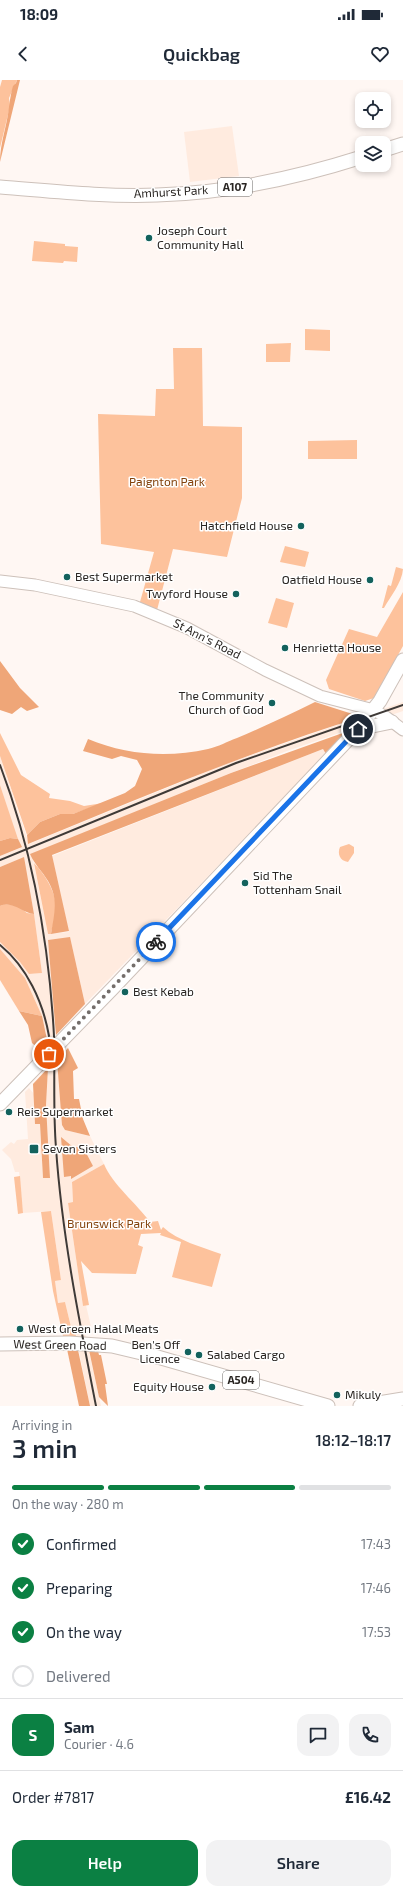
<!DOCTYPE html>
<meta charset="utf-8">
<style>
body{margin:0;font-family:"Exo 2",sans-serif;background:#f2f2f3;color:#1f2937;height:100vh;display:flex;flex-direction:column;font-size:15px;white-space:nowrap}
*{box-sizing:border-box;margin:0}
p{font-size:13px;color:#747a83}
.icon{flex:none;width:22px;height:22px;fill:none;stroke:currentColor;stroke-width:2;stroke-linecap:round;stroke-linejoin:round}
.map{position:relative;height:1326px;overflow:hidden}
.side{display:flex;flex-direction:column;background:#fff;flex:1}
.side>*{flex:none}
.tools{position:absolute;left:355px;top:12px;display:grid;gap:8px}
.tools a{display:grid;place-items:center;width:36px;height:36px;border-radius:8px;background:#fff;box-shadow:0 2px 6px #0003;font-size:20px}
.pin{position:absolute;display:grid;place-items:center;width:34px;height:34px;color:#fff;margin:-17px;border:2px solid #fff;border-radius:50%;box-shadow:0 1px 4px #0007}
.courier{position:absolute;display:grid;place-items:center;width:40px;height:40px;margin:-20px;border:3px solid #1a73e8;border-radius:50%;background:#fff;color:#222;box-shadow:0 1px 5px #0007}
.summary em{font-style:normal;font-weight:600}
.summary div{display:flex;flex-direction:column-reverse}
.summary{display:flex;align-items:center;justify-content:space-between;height:68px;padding:0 12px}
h1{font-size:26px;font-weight:600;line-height:30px}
.bar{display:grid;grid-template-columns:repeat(4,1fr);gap:6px 4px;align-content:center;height:48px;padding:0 12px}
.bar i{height:5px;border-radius:3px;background:#e0e1e3}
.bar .active{background:#0b8043}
.bar p{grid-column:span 4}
.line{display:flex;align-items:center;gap:10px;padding:0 12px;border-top:1px solid #e0e1e3}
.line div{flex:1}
.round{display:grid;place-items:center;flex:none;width:42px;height:42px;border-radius:12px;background:#f2f2f3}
ol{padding:0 12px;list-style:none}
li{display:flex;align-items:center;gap:12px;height:44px}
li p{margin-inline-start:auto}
li .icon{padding:4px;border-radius:50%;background:#0b8043;color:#fff;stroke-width:4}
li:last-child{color:#747a83}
li i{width:22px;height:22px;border:2px solid #e0e1e3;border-radius:50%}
.cta{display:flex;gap:8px;margin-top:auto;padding:8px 12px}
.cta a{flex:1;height:46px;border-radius:12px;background:#0b8043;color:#fff;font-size:16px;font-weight:600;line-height:46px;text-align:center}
.cta a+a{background:#f2f2f3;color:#1f2937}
.status{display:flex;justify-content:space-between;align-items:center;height:28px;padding:0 20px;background:#fff;direction:ltr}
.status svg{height:11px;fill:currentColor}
header{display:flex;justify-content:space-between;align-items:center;height:52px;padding:0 12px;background:#fff;font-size:18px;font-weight:600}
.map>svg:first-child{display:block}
.built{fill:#ffebdf}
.green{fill:#fdc29c}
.forest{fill:#efa678}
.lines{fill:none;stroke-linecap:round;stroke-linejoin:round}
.secondary-casing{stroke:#cdc1ba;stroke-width:13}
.primary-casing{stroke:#cdc1ba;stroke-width:15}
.trunk-casing{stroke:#cdc1ba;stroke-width:15}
.secondary{stroke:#fff;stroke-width:11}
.primary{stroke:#fff;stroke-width:13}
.trunk{stroke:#fff;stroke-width:13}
.rail{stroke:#3f3a37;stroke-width:2}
.done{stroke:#746e6b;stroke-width:4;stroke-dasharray:0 7.2}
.route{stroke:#1a73e8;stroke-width:5}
.poi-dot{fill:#13625d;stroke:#fff;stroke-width:1.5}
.labels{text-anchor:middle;stroke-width:3;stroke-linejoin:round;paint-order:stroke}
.shield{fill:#fff;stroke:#696664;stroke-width:1}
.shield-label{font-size:11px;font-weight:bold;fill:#292522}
.street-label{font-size:12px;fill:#292522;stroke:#fff}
.poi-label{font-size:12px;fill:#292522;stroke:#fff;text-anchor:start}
.park-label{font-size:12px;fill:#83420c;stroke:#fff}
</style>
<div class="status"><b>18:09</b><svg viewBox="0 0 49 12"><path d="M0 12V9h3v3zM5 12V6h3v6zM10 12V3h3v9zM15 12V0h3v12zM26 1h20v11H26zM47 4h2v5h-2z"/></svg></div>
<header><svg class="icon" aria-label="back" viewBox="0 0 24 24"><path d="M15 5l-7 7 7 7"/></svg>Quickbag<svg class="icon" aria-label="heart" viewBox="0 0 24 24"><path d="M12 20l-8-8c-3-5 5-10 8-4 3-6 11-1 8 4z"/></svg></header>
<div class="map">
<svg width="403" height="1326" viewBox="0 0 403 1326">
<rect width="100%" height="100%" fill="#fff7f3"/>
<g class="built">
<polygon points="232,46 239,96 190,102 184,52"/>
<polygon points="403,622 403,631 287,671 231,693 32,774 48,854 69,852 52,776 323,669 326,674 85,924 70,858 48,860 52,897 57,980 65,1050 90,1056 104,1084 72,1102 73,1122 68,1123 82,1219 83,1226 86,1225 91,1247 84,1248 101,1326 90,1326 74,1247 71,1247 65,1222 58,1223 55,1201 61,1200 51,1131 23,1133 19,1092 15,1092 11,1079 2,1070 11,1062 14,1064 17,1060 28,1059 25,1012 29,1008 34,1014 35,1044 40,1044 43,1098 50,1098 46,1025 48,988 47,955 38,927 25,898 0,869 0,862 20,882 29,894 42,893 33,828 22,778 0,787 0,776 20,768 0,705 0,676 29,764 226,684"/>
</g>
<g class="green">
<polygon points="2,0 17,0 9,18 10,26 0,68 0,7"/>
<polygon points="34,161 65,164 65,166 78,167 77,182 64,181 63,183 32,181"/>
<polygon points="305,249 330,250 330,271 305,270"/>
<polygon points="291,263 290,282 266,282 266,264"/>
<polygon points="173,268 202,268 203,346 242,347 242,418 227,477 173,469 157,530 140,522 154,472 101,464 98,334 155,336 156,309 174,309"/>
<polygon points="357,360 357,379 308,379 308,361"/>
<polygon points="285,466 309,472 305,487 280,482"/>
<path d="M396 487 403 489C402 503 390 517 384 528H382L388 505 391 506Z"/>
<polygon points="403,512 403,566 374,618 365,621 329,609 326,600 349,549 377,557"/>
<polygon points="276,518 294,523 287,548 268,543"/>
<polygon points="0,653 21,695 50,714 49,718 70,721 84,726 103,723 73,734 60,734 40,742 27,755 0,676"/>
<polygon points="0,705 18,759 10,758 0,761"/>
<path d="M349 764 354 767V773L348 782C340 781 337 774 340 767Z"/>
<path d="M34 783C46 796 57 813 56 832 56 839 52 846 51 854H48Z"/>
<polygon points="4,824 18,826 27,833 34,834 42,893 29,894 20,882 0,862 0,826"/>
<polygon points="0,869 25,898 42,936 19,931 0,900"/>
<path d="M104 1084C112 1104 137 1124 150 1142L158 1141 161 1150 163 1147C178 1161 202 1167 221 1174L212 1207 172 1197 181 1162 160 1155 161 1153 141 1154 138 1165 143 1167 136 1194 92 1193 81 1181 89 1225 83 1226 68 1123 73 1122 72 1102Z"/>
<polygon points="20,1096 23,1133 18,1134 14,1097"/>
<polygon points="51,1131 61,1200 55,1201 58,1223 65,1222 71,1247 74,1247 76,1256 63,1256 53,1211 41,1132"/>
</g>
<g class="forest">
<path d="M17 0H20L0 82C0 63 7 46 9 27 10 19 11 13 13 6L16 3Z"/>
<polygon points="0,581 20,608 39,627 27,631 21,627 12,634 0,630"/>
<path d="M315 622 362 637C248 672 138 719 28 764L27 755 40 742 60 734H73L125 713 135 706 142 689 137 680 121 676 112 679 83 671 88 659C126 675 168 678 208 669 218 667 228 661 237 658 263 647 289 635 315 622Z"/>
<path d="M351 650 326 674 323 669 52 775 69 851 51 854C54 834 59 820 48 801 42 791 35 785 30 774L231 693Z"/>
<polygon points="10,758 18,759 22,767 0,776 0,761"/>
<path d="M24 777 34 834C23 833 12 820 0 826V787Z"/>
<polygon points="70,857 85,924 56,955 48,860"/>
<polygon points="19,931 42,936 48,964 41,971 32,963 28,945"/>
<polygon points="68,968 78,988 73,991 74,1019 79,1019 83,1039 90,1056 65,1050 62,1045 57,980"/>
<polygon points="48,988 46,1025 50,1098 43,1098 40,1044 35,1044 33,1004"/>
<polygon points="61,1057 73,1067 83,1067 93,1086 71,1099 71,1096 64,1097"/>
<polygon points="67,1269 78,1270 90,1326 79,1326"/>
<polygon points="89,1270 98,1271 99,1275 101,1275 107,1304 105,1304 108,1326 99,1317"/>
</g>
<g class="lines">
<defs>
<polyline id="secondary" points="0,501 35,505 134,526 187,548 265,590 320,616 374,630 386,637 403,650"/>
<g id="primary">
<polyline points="384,70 403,64"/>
<path d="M0 107C52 111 105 117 157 115 227 113 296 98 362 77"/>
<polyline points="0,1264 69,1263 112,1266 154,1276 328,1326"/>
<polyline points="360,1326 403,1319"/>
</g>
<g id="trunk">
<polyline points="358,649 392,642"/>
<polyline points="0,1024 113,908 358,649 380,621 403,580"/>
</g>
</defs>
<use href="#secondary" class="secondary-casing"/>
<use href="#primary" class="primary-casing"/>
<use href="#trunk" class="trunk-casing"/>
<use href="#secondary" class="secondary"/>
<use href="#primary" class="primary"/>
<use href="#trunk" class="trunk"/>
<g class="rail">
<path d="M0 685C33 772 49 863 54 956 55 993 53 1031 56 1068 62 1155 79 1240 96 1326"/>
<polyline points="0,780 236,683 403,625"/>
<path d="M0 865C27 887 43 922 49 956"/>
</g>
</g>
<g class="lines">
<polyline class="done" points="49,974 156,862"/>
<polyline class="route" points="156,862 358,649"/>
</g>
<g class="poi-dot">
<circle cx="149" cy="158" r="4"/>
<circle cx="301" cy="446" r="4"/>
<circle cx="67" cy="497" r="4"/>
<circle cx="370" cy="500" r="4"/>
<circle cx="236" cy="514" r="4"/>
<circle cx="285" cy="568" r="4"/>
<circle cx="272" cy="623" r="4"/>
<circle cx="245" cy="803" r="4"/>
<circle cx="125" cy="912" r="4"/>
<circle cx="9" cy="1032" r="4"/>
<rect x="29" y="1064" width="10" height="10" rx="2"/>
<circle cx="20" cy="1249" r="4"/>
<circle cx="188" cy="1272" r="4"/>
<circle cx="199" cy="1275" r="4"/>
<circle cx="212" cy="1307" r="4"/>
<circle cx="337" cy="1315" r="4"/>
</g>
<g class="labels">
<g class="shield">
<rect x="218" y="98" width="34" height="18" rx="3"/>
<rect x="223" y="1291" width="36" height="18" rx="3"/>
</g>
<g class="shield-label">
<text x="235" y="111">A107</text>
<text x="241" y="1304">A504</text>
</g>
<g class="street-label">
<text transform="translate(171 112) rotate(-3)" y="4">Amhurst Park</text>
<text transform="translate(207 559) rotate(27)" y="4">St Ann's Road</text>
<text transform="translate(60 1265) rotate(1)" y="4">West Green Road</text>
</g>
<g class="poi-label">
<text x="157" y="155">Joseph Court<tspan x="157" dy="14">Community Hall</tspan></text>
<text x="293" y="450" text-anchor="end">Hatchfield House</text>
<text x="75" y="501">Best Supermarket</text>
<text x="362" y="504" text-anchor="end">Oatfield House</text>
<text x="228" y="518" text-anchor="end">Twyford House</text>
<text x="293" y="572">Henrietta House</text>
<text x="264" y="620" text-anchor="end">The Community<tspan x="264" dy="14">Church of God</tspan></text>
<text x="253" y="800">Sid The<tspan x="253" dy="14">Tottenham Snail</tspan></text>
<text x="133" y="916">Best Kebab</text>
<text x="17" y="1036">Reis Supermarket</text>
<text x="43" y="1073">Seven Sisters</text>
<text x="28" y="1253">West Green Halal Meats</text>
<text x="180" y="1269" text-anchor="end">Ben's Off<tspan x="180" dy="14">Licence</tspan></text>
<text x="207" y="1279">Salabed Cargo</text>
<text x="204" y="1311" text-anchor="end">Equity House</text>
<text x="345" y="1319">Mikuly</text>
</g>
<g class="park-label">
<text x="167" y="406">Paignton Park</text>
<text x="109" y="1148">Brunswick Park</text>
</g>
</g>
</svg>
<div class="tools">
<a><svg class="icon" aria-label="locate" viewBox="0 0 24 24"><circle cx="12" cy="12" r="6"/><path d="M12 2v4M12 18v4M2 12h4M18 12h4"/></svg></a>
<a><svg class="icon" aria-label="layers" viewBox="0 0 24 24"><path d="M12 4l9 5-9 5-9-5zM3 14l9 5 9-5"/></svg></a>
</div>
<div class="pin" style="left:49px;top:974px;background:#ea580c"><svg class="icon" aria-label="bag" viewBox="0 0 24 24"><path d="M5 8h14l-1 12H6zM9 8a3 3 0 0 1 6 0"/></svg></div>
<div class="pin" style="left:358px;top:649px;background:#1f2937"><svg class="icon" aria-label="home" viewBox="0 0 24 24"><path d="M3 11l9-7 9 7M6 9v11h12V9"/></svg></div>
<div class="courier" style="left:156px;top:862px"><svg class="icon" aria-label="bike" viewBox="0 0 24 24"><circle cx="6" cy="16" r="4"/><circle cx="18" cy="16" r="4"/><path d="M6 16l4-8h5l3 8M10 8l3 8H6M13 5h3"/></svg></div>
</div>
<section class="side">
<div class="summary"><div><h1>3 min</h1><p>Arriving in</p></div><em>18:12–18:17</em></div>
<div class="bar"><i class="active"></i><i class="active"></i><i class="active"></i><i></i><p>On the way · 280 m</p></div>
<ol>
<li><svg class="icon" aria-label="check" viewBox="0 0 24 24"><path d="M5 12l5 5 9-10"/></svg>Confirmed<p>17:43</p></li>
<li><svg class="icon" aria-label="check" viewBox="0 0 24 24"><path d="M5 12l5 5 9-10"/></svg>Preparing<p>17:46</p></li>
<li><svg class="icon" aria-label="check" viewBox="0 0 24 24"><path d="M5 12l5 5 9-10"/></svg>On the way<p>17:53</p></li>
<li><i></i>Delivered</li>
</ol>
<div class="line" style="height:72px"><b class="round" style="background:#0b8043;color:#fff">S</b><div><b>Sam</b><p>Courier · 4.6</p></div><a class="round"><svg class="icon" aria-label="chat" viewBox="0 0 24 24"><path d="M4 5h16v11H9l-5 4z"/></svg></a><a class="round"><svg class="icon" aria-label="phone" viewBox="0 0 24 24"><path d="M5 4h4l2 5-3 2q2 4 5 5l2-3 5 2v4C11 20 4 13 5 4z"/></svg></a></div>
<div class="line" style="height:52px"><div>Order #7817</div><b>£16.42</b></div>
<div class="cta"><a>Help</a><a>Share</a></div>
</section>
